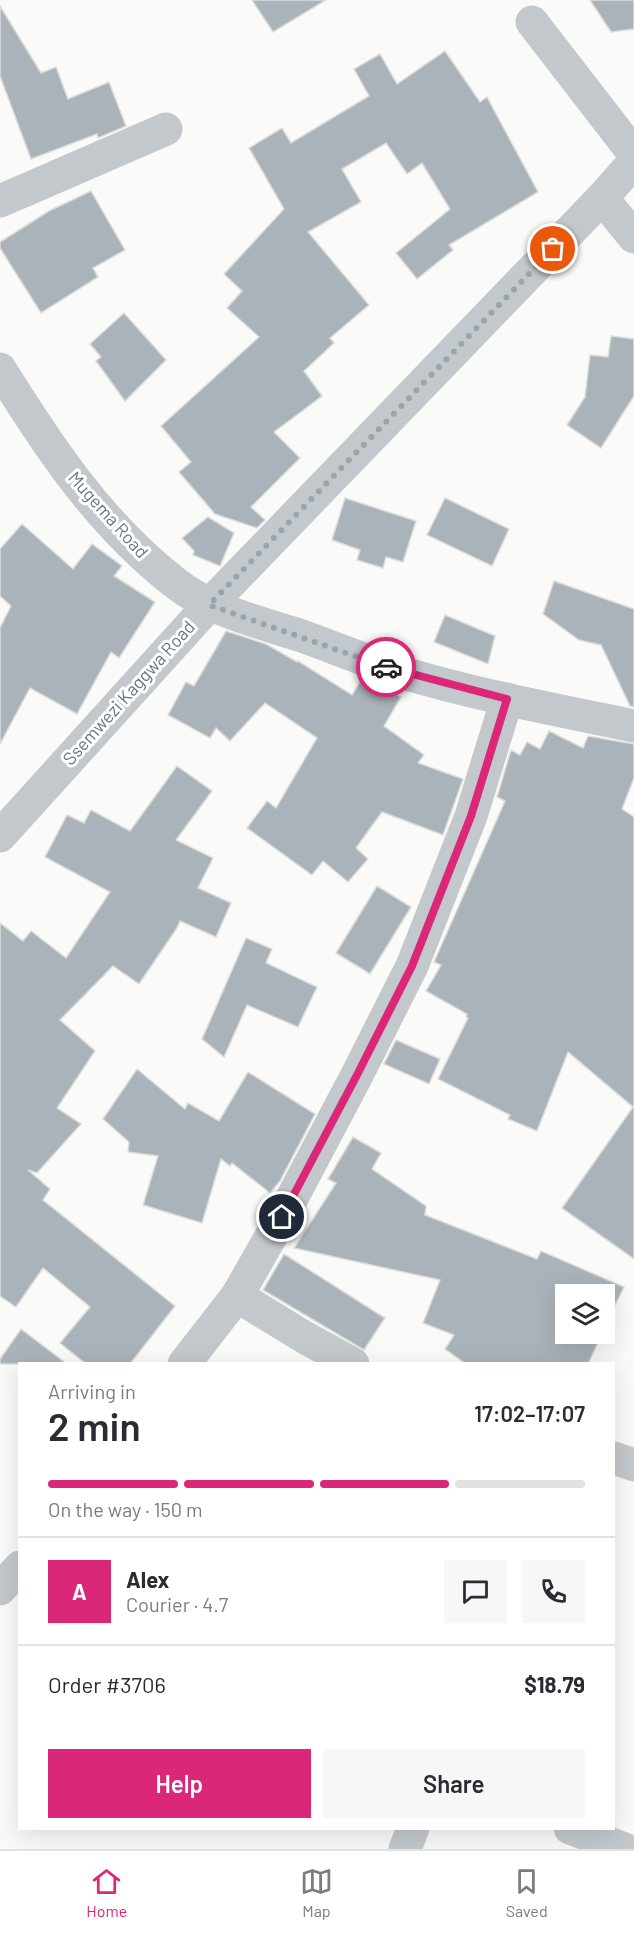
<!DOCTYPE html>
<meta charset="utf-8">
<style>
body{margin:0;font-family:Barlow,sans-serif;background:#f7f7f7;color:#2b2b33;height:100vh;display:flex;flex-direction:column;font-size:22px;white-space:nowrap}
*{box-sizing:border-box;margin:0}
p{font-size:20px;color:#7c7c81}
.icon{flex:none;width:33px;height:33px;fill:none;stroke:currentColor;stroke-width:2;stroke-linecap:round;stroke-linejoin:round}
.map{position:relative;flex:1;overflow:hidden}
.drawer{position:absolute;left:18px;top:1362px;width:597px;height:468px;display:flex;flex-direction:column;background:#fff;border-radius:0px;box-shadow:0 6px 24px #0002}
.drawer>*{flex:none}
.buttons{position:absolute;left:555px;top:1284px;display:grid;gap:12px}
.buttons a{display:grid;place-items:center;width:60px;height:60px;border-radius:0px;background:#fff;box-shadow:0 6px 24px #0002;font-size:30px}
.pin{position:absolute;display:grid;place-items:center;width:51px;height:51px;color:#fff;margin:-26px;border:3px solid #fff;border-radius:50%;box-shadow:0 2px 6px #0007}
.courier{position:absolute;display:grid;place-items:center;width:60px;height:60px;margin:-30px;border:4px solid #db2777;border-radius:50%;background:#fff;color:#222;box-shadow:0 2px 8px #0007}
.headline em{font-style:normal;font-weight:600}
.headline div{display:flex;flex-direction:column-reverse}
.headline{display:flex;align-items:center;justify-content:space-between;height:102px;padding:0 30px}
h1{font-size:39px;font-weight:600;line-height:45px}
.bar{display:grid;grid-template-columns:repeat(4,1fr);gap:9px 6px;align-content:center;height:72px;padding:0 30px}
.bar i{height:8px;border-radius:4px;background:#e1e1e2}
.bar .on{background:#db2777}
.bar p{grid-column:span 4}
.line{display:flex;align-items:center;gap:15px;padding:0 30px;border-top:2px solid #e1e1e2}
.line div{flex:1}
.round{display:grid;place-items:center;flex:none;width:63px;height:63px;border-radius:0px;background:#f7f7f7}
.primary-button{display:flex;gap:12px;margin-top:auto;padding:12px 30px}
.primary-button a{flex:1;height:69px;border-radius:0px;background:#db2777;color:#fff;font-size:24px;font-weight:600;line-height:69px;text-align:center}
.primary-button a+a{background:#f7f7f7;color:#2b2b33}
.dock{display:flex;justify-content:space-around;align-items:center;height:84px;border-top:2px solid #e1e1e2;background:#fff;font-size:16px;color:#7c7c81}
.dock a{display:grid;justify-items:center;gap:3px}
.dock .on{color:#db2777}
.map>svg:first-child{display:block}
.building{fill:#aab3b9;stroke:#dcdcda;stroke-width:1.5}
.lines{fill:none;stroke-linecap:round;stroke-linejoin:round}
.minor{stroke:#c3c8cc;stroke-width:33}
.tertiary{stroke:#c3c8cc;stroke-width:33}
.done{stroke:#99a4ac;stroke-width:6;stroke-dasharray:0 10.8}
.route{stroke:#db2777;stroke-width:8}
.labels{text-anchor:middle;stroke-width:6;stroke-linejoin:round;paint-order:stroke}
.street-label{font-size:18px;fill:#657683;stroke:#fff}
</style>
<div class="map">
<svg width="634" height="1849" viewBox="0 0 634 1849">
<rect width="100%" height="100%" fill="#fafaf8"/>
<g class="building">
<polygon points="252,0 326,0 273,32"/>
<polygon points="590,0 634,0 634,29 611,32"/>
<polygon points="0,6 41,73 56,67 68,99 109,82 126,126 98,138 97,134 31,159 0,76"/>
<polygon points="445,51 480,102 487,97 538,192 449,245 453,250 417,279 396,253 450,209 422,163 407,174 386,143 342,169 361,202 308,232 369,305 330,338 334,343 304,371 322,396 274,432 300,458 251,507 265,520 257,528 215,514 179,472 191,462 161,426 259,337 227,308 242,291 224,274 284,209 249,148 282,128 291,143 369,96 354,69 380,54 397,84"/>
<polygon points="91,191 125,250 93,268 98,277 41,313 0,248 0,242 49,211"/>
<polygon points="124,313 166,360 125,401 96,361 101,357 90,344"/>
<polygon points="611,336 634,339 634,396 601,448 567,425 585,397 590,355 608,357"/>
<polygon points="345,498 416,521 403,562 386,557 383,568 357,560 360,550 332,540"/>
<polygon points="445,498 509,529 492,566 427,535"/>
<polygon points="208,517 234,533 220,566 193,555 194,551 182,538"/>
<polygon points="22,524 73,569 92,544 122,566 114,576 155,602 119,658 111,652 77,714 30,688 0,744 0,628 11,606 0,596 0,549"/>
<polygon points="554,581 634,609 634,707 630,706 601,645 579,640 543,614"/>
<polygon points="445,615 495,636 488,664 434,642"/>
<polygon points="226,631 266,644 297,662 298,661 352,695 362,678 381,685 401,697 384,726 424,755 418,763 463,779 443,835 382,812 356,848 368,859 348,882 323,861 312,875 247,828 267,801 276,808 317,738 265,703 230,741 216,728 210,738 168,715 186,682 194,686"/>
<polygon points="549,731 583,748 588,736 634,744 634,778 622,809 634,817 634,1259 562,1208 633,1107 568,1052 537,1131 508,1119 510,1115 438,1079 468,1018 466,1017 467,1014 426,991 441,965 434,962 505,801 497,797 511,750 520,755 527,742 540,749"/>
<polygon points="177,766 212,791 176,840 213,858 198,888 231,903 216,937 180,921 177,928 139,984 113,966 60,1020 95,1051 57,1108 81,1124 37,1173 28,1170 50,1189 43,1200 175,1306 130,1364 86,1364 60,1343 90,1307 43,1268 16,1307 0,1296 0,923 23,941 31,931 66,958 110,892 45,857 67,815 84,823 91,810 130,831"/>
<polygon points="377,886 411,907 370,974 336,953"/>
<polygon points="246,938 272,949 266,963 317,987 298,1027 247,1005 224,1057 202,1039"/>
<polygon points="396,1040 440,1059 429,1084 384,1064"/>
<polygon points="137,1069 185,1109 188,1103 219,1121 248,1072 315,1114 280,1181 270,1193 232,1163 230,1166 221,1159 202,1223 143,1205 158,1156 128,1152 129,1142 103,1119"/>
<polygon points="353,1137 381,1153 372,1169 426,1206 425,1215 537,1259 541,1251 624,1287 604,1328 604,1294 566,1294 566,1334 602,1334 588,1364 466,1364 445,1349 454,1335 423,1323 440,1280 294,1248 336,1183 328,1179"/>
<polygon points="284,1254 385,1318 364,1350 263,1290"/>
<polygon points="21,1329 67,1364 0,1364 0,1359"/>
</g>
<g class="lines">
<g class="minor">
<polyline points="532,22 634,154"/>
<polyline points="602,198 634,237"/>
<polyline points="0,201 166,129"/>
<polyline points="0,836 209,605 602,198 634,162"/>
<polyline points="237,1296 304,1337 353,1364"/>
<polyline points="184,1364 237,1296 282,1217 357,1075 412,966 471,816 507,699"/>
<polyline points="614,1458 634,1465"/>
<polyline points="0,1589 20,1567"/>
<polyline points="570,1828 624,1849"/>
<polyline points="405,1849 413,1828"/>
</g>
<path class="tertiary" d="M0 369C50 449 99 523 174 582 210 611 259 622 302 636 335 648 367 661 400 672 477 695 556 710 634 726"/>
</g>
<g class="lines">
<polyline class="done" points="386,667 209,605 553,249"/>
<polyline class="route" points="282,1217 357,1075 412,966 471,816 507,699 386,667"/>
</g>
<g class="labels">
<g class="street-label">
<text transform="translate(108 515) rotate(48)" y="6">Mugema Road</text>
<text transform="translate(129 693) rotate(-48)" y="6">Ssemwezi Kaggwa Road</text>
</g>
</g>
</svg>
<div class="buttons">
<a><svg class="icon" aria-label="layers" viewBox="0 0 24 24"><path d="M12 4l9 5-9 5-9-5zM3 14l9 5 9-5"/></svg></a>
</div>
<div class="pin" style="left:553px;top:249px;background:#ea580c"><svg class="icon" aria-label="bag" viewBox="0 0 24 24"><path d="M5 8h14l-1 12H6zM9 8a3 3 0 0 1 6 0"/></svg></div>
<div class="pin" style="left:282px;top:1217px;background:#1f2937"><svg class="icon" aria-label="home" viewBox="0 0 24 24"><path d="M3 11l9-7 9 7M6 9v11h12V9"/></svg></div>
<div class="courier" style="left:386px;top:667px"><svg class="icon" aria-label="car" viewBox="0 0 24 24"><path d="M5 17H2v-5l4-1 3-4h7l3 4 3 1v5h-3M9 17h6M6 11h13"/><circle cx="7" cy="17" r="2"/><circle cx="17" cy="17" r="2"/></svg></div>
<section class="drawer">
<div class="headline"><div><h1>2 min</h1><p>Arriving in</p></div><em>17:02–17:07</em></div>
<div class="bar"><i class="on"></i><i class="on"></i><i class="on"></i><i></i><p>On the way · 150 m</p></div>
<div class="line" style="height:108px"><b class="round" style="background:#db2777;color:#fff">A</b><div><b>Alex</b><p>Courier · 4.7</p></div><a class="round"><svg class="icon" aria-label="chat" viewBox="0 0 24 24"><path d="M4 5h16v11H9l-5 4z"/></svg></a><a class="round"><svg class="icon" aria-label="phone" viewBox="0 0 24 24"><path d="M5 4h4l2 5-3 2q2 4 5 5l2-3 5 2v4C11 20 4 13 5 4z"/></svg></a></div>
<div class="line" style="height:78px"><div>Order #3706</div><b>$18.79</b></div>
<div class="primary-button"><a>Help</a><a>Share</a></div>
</section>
</div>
<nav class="dock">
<a class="on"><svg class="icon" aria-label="home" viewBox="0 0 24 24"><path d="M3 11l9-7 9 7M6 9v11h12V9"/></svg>Home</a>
<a><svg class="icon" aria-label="map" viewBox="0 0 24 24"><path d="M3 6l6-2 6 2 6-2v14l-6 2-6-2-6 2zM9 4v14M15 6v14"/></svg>Map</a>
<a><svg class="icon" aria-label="saved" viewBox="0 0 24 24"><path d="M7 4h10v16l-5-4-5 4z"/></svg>Saved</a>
</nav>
